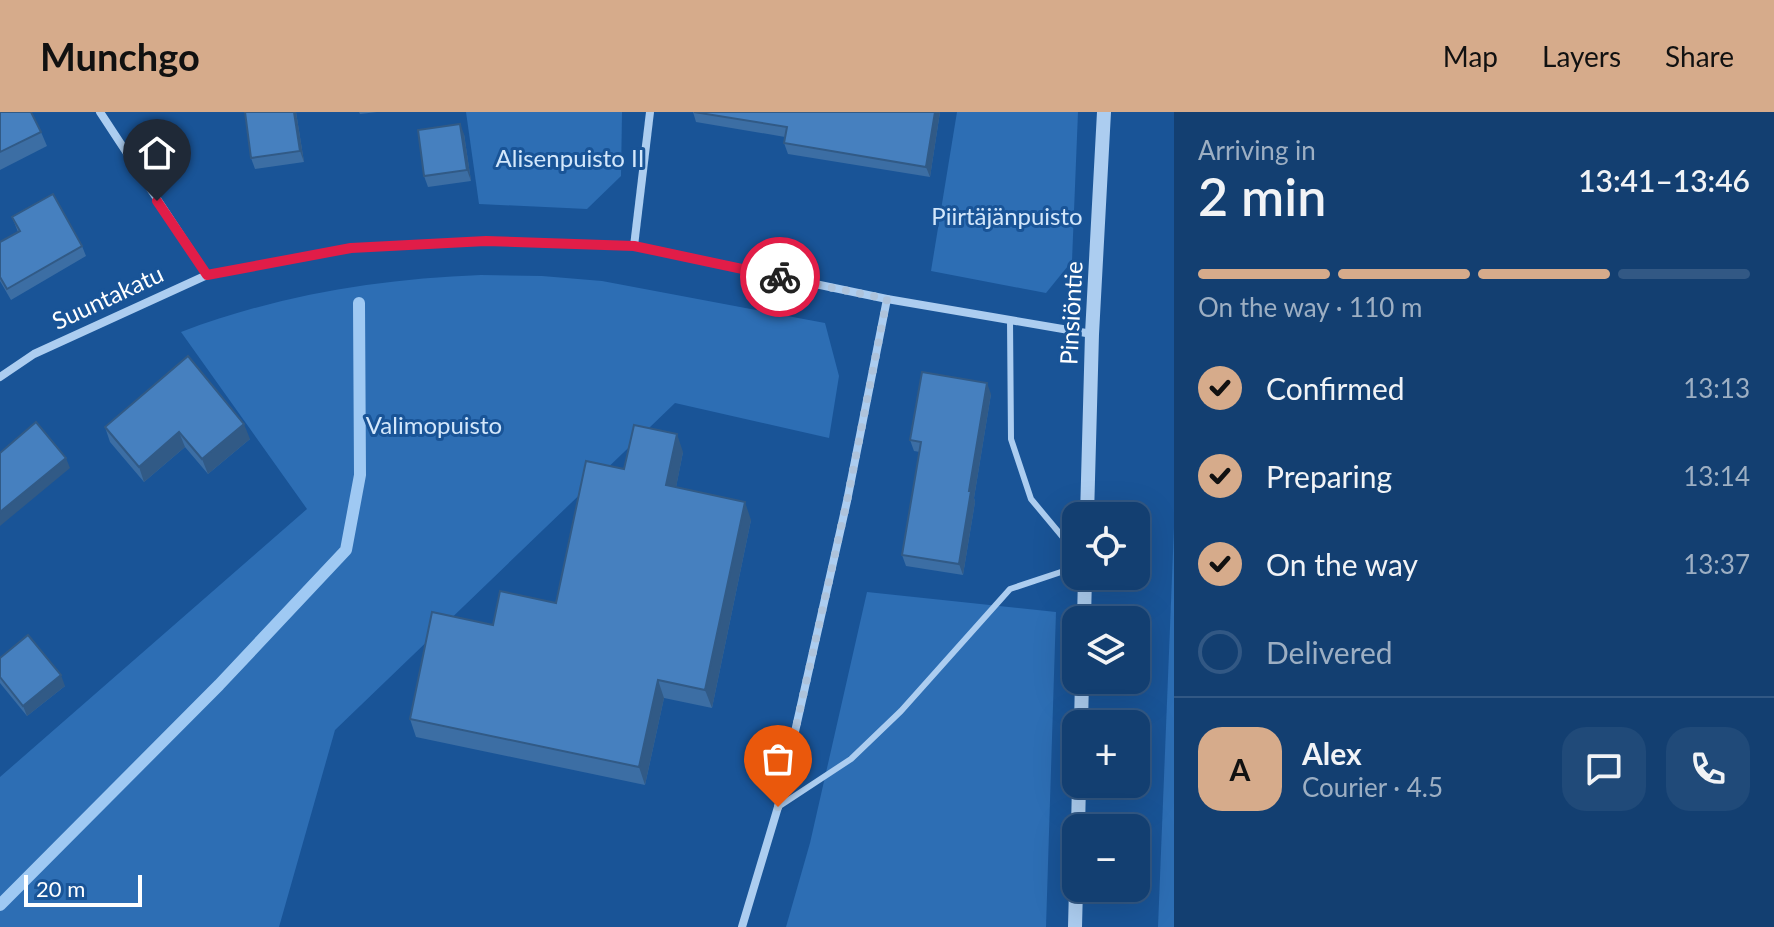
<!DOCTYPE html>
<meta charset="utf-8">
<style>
body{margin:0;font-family:Lato,sans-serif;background:#204a79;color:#f1f3f6;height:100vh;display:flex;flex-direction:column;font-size:30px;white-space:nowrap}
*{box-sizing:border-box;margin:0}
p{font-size:26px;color:#9dafc3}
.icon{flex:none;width:44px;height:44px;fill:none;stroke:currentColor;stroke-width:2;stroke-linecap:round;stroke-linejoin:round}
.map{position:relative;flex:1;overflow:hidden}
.sheet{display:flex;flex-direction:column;background:#133f71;width:600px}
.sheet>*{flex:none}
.tools{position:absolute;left:1062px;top:390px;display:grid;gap:16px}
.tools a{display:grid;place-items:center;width:88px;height:88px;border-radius:16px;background:#133f71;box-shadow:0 8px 32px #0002,0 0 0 2px #325884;font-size:40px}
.scale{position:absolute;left:24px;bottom:20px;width:118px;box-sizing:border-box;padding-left:8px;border:4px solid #fff;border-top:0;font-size:22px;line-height:28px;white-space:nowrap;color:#fff;-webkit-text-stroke:6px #195497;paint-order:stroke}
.pin{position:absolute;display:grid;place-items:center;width:68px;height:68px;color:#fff;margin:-82px -34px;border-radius:50% 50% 50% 0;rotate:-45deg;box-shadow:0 0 8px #0007}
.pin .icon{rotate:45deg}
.courier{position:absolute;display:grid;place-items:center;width:80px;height:80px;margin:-40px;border:6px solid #e11d48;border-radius:50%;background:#fff;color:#222;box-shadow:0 2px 10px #0007}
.overview em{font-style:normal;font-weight:600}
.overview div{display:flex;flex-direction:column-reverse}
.overview{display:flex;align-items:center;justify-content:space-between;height:136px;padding:0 24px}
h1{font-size:52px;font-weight:600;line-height:60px}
.bar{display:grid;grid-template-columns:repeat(4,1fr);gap:12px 8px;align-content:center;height:96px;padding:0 24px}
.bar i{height:10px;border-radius:6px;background:#325884}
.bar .current{background:#d6ab8b}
.bar p{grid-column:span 4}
.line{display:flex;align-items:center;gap:20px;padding:0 24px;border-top:2px solid #325884}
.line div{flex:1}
.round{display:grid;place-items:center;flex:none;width:84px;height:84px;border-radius:24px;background:#204a79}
ol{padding:0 24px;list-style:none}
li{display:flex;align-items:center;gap:24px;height:88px}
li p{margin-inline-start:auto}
li .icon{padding:8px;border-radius:50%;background:#d6ab8b;color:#111;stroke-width:4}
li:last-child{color:#9dafc3}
li i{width:44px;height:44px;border:4px solid #325884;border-radius:50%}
header{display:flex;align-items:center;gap:48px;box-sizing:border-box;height:112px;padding:0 40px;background:#d6ab8b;color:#111}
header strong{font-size:38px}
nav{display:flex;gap:44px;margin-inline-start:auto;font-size:28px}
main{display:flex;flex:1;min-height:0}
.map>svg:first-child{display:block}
.green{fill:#2d6eb4}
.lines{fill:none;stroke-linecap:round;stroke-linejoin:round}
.stream{stroke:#9fc9f3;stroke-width:12}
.service{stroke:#accdf0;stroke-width:6}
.minor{stroke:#accdf0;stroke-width:8}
.tertiary{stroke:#accdf0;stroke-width:14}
.wall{fill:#3c6ea4}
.shaded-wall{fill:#315a86}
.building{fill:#4680bf;stroke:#315a86;stroke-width:2}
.done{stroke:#aec3db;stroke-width:8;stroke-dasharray:0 14.4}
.route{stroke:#e11d48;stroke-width:10}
.labels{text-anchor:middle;stroke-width:6;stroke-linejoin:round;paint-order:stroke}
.park-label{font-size:24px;fill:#d3e7fb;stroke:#195497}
.street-label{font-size:24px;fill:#fff;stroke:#195497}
</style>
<header>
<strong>Munchgo</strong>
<nav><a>Map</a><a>Layers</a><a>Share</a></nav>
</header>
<main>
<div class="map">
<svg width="1174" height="815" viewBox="0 0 1174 815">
<rect width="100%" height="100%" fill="#195497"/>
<g class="green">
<polygon points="466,0 622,0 621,64 587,97 479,92"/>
<polygon points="957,0 1078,0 1072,149 1046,181 931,159"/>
<path d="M481 163 542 164 602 169 825 211 839 264 829 326 675 291 335 618 279 815H0V665L307 397 181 220C278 183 378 167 481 163Z"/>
<polygon points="1174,415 1174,815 1158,815"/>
<polygon points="867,480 1056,500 1046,815 786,815 810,731"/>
</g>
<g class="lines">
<polyline class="stream" points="0,793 219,573 346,438 360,363 359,191"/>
<g class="service">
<polyline points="1010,209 1011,327 1031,387 1076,441"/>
<polyline points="778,695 851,647 901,599 1010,477 1076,455"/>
</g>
<g class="minor">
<polyline points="100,0 207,163"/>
<polyline points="634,134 650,0"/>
<polyline points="0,265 34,242 207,163 351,136 486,129 634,134 887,187 1092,222"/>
<polyline points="742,815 778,695 847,389 887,187"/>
</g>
<g class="tertiary">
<polyline points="1087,404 1092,222 1104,0"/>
<polyline points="1084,508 1085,464"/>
<polyline points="1081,612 1082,568"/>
<polyline points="1078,716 1079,672"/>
<polyline points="1075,815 1076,776"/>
</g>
</g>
<g class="wall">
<polygon points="0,0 41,20 47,34 0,58"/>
<polygon points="245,0 296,0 304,50 255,57 251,46"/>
<polygon points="359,0 377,0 360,2"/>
<polygon points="693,0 940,0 930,65 788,42 784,31 785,25 696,10"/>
<polygon points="464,22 471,69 428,75 424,64"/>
<polygon points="12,105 82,134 86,144 11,188 0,169 0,130 18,120"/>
<polygon points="991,282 974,386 975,390 963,463 906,454 902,443 920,340 914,339 910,328"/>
<polygon points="105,315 250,327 208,362 185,335 144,370 110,330"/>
<polygon points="683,340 676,375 751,408 712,596 664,586 645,673 416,625 410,607 493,513 556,491 624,357"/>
<polygon points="0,546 65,574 27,604 0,571"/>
</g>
<g class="shaded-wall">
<polygon points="294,0 296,0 304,50 300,39"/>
<polygon points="935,0 940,0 930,65 926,55"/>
<polygon points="460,12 464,22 471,69 467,58"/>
<polygon points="987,271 991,282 974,386 975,390 963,463 959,452 969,379"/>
<polygon points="244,312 250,327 208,362 202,347"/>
<polygon points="179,320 185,335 144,370 139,355"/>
<polygon points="677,322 683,340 673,391 666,373"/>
<polygon points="66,346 70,356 0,414 0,400"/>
<polygon points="745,390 751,408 712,596 705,578"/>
<polygon points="61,563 65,574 27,604 23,594"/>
<polygon points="658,568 664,586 645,673 639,655"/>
</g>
<g class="building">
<polygon points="0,0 31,0 41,20 0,40"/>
<polygon points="245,0 294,0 300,39 251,46"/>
<polygon points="694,0 935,0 926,55 784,31 787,15"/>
<polygon points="460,12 467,58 424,64 418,18"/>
<polygon points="53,82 82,134 7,177 0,165 0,130 20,119 12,105"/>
<polygon points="188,244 244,312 202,347 179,320 139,355 105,315"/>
<polygon points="922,260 987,271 969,379 971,379 959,452 902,443 921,330 910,328"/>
<polygon points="36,310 66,346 0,400 0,341"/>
<polygon points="634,313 677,322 666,373 745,390 705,578 658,568 639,655 410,607 432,500 493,513 500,479 556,491 586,349 624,357"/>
<polygon points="28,523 61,563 23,594 0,565 0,546"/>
</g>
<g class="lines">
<polyline class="done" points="778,695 847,389 887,187 780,165"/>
<polyline class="route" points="157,89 207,163 351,136 486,129 634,134 780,165"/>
</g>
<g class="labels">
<g class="park-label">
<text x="570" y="55">Alisenpuisto II</text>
<text x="1007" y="113">Piirtäjänpuisto</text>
<text x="434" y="322">Valimopuisto</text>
</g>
<g class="street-label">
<text transform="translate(108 186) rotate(-25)" y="8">Suuntakatu</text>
<text transform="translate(1072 201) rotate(-87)" y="8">Pinsiöntie</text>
</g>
</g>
</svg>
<div class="tools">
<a><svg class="icon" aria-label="locate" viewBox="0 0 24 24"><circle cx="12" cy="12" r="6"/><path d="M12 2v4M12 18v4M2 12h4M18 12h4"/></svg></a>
<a><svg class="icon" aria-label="layers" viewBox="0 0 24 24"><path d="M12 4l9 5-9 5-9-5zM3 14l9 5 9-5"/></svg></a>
<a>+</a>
<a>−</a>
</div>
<div class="scale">20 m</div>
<div class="pin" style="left:778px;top:695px;background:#ea580c"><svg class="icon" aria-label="bag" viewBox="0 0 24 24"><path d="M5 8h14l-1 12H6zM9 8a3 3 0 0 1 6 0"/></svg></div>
<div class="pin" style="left:157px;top:89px;background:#1f2937"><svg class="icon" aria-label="home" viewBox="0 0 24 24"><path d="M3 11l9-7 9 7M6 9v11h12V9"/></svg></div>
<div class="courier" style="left:780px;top:165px"><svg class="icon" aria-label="bike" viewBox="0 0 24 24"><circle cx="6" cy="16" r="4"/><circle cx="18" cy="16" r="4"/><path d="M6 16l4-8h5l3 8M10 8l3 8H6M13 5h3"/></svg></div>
</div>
<section class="sheet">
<div class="overview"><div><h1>2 min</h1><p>Arriving in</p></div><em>13:41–13:46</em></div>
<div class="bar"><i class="current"></i><i class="current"></i><i class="current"></i><i></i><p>On the way · 110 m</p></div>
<ol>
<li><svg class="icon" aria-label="check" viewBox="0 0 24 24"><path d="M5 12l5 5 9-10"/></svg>Confirmed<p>13:13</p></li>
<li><svg class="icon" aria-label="check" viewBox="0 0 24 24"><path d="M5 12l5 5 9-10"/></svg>Preparing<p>13:14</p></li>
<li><svg class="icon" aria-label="check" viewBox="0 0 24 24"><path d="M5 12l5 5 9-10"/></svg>On the way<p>13:37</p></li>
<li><i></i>Delivered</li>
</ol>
<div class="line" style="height:144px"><b class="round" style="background:#d6ab8b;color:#111">A</b><div><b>Alex</b><p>Courier · 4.5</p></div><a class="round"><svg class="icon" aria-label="chat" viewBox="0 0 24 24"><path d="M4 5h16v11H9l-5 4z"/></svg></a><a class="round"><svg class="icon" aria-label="phone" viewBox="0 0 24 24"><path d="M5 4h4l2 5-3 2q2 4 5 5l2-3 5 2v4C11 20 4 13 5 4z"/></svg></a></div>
</section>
</main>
